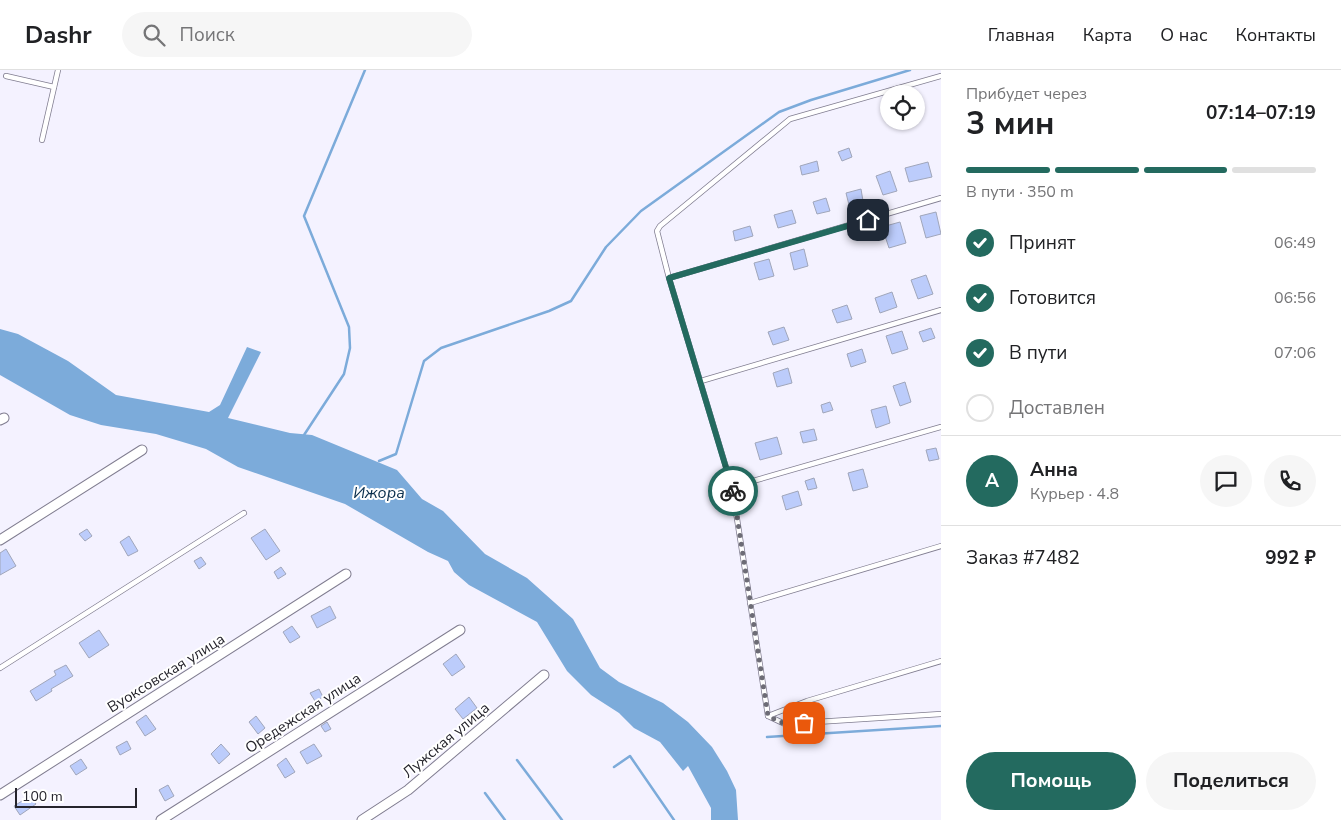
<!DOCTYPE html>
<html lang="ru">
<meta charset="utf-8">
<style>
body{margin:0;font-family:"Nunito Sans",sans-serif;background:#f6f6f6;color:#202124;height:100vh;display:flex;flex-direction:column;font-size:19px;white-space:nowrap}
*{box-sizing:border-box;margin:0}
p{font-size:16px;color:#757577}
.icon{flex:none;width:28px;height:28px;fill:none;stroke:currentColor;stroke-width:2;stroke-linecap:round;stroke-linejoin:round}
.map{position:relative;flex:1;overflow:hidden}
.panel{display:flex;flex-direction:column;background:#fff;width:400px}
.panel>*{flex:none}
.fabs{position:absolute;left:880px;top:15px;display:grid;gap:10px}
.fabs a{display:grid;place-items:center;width:45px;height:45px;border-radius:50%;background:#fff;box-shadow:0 1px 4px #0004;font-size:25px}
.scale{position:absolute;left:15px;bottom:12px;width:122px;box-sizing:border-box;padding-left:5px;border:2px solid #25242c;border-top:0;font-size:14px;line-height:18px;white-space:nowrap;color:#25242c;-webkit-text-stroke:4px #fff;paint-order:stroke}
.pin{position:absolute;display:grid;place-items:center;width:42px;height:42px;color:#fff;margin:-21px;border-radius:10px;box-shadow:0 2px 8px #0006}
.courier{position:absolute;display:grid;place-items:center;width:50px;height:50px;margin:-25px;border:4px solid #236a5f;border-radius:50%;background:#fff;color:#222;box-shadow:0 1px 6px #0007}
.overview em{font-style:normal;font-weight:700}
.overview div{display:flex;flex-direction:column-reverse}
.overview{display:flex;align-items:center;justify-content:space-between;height:85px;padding:0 25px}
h1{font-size:32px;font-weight:700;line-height:38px}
.bar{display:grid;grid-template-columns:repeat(4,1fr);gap:8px 5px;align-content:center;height:60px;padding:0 25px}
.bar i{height:6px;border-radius:4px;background:#e0e0e0}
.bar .on{background:#236a5f}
.bar p{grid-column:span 4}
.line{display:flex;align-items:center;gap:12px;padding:0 25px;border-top:1px solid #e0e0e0}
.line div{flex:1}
.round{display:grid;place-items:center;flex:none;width:52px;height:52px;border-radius:26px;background:#f6f6f6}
ol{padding:0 25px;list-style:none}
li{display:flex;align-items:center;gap:15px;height:55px}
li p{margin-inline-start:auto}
li .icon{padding:5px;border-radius:50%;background:#236a5f;color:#fff;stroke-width:4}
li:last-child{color:#757577}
li i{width:28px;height:28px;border:2px solid #e0e0e0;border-radius:50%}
.primary-button{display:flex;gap:10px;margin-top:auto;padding:10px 25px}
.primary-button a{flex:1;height:58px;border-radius:30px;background:#236a5f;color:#fff;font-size:20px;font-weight:700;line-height:58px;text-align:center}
.primary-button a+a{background:#f6f6f6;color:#202124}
header{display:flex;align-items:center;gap:30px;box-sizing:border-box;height:70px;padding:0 25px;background:#fff;border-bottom:1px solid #e0e0e0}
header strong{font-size:24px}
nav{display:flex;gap:28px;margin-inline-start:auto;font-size:18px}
.search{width:350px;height:45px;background:#f6f6f6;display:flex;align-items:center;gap:12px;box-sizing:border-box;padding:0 18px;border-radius:28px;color:#757577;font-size:19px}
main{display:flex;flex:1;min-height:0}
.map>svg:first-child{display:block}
.water{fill:#7cabda}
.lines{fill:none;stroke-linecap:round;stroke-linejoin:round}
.stream{stroke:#7cabda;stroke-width:2.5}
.building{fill:#bcccfb;stroke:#a0a6ba}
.service-casing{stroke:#807d90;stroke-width:6}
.minor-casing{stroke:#807d90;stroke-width:11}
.service{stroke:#fff;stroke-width:4.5}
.minor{stroke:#fff;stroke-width:9}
.done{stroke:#6d6c76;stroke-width:5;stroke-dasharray:0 9}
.route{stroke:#236a5f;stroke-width:6}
.labels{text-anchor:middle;stroke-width:4;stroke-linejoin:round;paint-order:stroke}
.street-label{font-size:15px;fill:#25242c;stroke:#fff}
.water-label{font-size:16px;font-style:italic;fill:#092e4c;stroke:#fff}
</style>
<header>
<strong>Dashr</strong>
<div class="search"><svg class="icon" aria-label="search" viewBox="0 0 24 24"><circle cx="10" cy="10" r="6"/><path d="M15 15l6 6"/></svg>Поиск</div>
<nav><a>Главная</a><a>Карта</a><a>О нас</a><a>Контакты</a></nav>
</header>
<main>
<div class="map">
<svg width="941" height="750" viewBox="0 0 941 750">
<rect width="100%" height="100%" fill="#f4f2ff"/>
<polygon class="water" points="0,259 18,264 68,291 116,325 209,342 220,335 247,277 261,282 228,348 290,363 312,365 397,400 422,429 443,441 485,484 527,508 573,549 600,598 619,612 663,633 688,652 712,677 727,701 736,720 738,750 711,750 711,738 688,696 683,701 660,672 634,658 619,643 591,625 567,601 537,552 469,515 454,502 448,491 428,482 345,434 238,397 206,379 156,364 101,355 70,345 0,305"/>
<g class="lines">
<g class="stream">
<polyline points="304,365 344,304 350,278 349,257 304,146 365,0"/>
<polyline points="379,391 396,384 424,291 441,278 549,241 571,231 606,177 641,141 779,42 811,30 910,0"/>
<polyline points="767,667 941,656"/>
<polyline points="517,690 562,750"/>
<polyline points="614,697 630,686 674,750"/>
<polyline points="485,723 505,750"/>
</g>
</g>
<g class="building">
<polygon points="849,78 852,87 842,91 838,82"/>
<polygon points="817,91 819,101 802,105 800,96"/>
<polygon points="928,92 932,107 909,112 905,98"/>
<polygon points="890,101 897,121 883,125 876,106"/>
<polygon points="861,119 863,131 849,135 846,123"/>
<polygon points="826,128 830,141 817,144 813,132"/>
<polygon points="792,140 796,153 778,158 774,145"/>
<polygon points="936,142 941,164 926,168 920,146"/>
<polygon points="900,152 906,173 889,178 882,157"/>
<polygon points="750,156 753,166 735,171 733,161"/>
<polygon points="804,179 808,196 794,200 790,183"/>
<polygon points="769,189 774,206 759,210 754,193"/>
<polygon points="926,205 933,224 918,229 911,210"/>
<polygon points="892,222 897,237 880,243 875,228"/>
<polygon points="847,235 852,249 837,253 832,240"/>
<polygon points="784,257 789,270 773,275 768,262"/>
<polygon points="931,258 935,268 923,272 919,262"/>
<polygon points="902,261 908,279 892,284 886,266"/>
<polygon points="862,279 866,292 851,297 847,284"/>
<polygon points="788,298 792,313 777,317 773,303"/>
<polygon points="905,312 911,332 900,336 893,316"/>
<polygon points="830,332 833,340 823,343 821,335"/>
<polygon points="886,336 890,353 876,358 871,340"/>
<polygon points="814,359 817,370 803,373 800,362"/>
<polygon points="777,367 782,384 760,390 755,373"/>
<polygon points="936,378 939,389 929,391 926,380"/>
<polygon points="863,399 868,417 853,421 848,403"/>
<polygon points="814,408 817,418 808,420 805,411"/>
<polygon points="798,421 802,435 786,440 782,426"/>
<polygon points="87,459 92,466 85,471 79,464"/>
<polygon points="265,459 280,481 266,490 251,468"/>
<polygon points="129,466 138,481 128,486 120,472"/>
<polygon points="6,479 16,496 0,505 0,483"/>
<polygon points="201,487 206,494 199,499 194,491"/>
<polygon points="281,497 286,504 278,509 274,502"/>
<polygon points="330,536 336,548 317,558 311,546"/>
<polygon points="292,556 300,567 290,573 283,562"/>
<polygon points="99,560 109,575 89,588 79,573"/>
<polygon points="456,584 465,597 452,606 443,594"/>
<polygon points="66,595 73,606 51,619 52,621 36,631 30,621 56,605 54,601"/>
<polygon points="319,619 323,627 315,631 310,623"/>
<polygon points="469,627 477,638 463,649 455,639"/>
<polygon points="146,645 156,659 145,666 136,652"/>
<polygon points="256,646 265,658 258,664 249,652"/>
<polygon points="327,652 331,659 325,662 321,656"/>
<polygon points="127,671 131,679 120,685 116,677"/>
<polygon points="221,674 230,684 219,694 211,684"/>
<polygon points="314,674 322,686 307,694 300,682"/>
<polygon points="286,688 295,702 285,708 277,695"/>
<polygon points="81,689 87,698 76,705 70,696"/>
<polygon points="168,715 174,726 165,731 159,720"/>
<polygon points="30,726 36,734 20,745 14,736"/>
</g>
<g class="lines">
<defs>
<g id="service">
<polyline points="6,6 54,17"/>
<polyline points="941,6 790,49 660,156 657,161 669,208 732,417 768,646 785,654 941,644"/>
<polyline points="42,70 58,0"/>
<polyline points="669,208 941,128"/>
<polyline points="701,311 941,240"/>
<polyline points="732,417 941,357"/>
<polyline points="750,533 941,476"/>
<polyline points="0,598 244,443"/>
<polyline points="768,646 807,631 941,591"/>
</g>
<g id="minor">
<polyline points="0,350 4,348"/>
<polyline points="0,470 142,380"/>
<polyline points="0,725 346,504"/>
<polyline points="161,750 460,560"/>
<polyline points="362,750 408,720 544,605"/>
</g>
</defs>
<use href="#service" class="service-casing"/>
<use href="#minor" class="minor-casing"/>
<use href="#service" class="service"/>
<use href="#minor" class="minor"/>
</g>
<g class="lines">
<polyline class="done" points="733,421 768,646 785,654 804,653"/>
<polyline class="route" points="733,421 669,208 868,150"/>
</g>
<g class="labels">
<g class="street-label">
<text transform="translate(166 603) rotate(-32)" y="5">Вуоксовская улица</text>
<text transform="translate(303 643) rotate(-33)" y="5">Оредежская улица</text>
<text transform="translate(446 670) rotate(-40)" y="5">Лужская улица</text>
</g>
<g class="water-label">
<text x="379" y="428">Ижора</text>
</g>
</g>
</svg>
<div class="fabs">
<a><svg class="icon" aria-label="locate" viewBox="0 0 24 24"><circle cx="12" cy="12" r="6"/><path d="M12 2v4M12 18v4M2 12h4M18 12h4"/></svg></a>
</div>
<div class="scale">100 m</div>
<div class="pin" style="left:804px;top:653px;background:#ea580c"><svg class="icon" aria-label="bag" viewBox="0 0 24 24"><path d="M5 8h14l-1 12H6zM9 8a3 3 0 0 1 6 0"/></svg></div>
<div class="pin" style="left:868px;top:150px;background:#1f2937"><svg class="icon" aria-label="home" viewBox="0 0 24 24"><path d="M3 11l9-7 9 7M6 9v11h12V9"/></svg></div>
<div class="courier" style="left:733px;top:421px"><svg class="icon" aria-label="bike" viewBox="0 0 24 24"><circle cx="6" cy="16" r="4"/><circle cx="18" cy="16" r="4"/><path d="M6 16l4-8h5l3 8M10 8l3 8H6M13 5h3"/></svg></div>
</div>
<section class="panel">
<div class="overview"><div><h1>3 мин</h1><p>Прибудет через</p></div><em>07:14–07:19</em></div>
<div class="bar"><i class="on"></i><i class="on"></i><i class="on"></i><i></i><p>В пути · 350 m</p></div>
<ol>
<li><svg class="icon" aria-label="check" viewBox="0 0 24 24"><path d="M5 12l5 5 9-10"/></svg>Принят<p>06:49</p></li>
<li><svg class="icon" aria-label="check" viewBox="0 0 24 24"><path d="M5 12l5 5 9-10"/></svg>Готовится<p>06:56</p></li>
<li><svg class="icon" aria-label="check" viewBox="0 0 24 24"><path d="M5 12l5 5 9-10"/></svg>В пути<p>07:06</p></li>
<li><i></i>Доставлен</li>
</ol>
<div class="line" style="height:90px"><b class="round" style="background:#236a5f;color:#fff">А</b><div><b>Анна</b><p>Курьер · 4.8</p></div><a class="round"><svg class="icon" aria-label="chat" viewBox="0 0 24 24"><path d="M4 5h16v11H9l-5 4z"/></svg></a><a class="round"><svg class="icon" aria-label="phone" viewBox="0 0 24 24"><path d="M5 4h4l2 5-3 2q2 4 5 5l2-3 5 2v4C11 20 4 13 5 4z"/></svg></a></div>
<div class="line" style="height:65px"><div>Заказ #7482</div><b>992 ₽</b></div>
<div class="primary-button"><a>Помощь</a><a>Поделиться</a></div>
</section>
</main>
